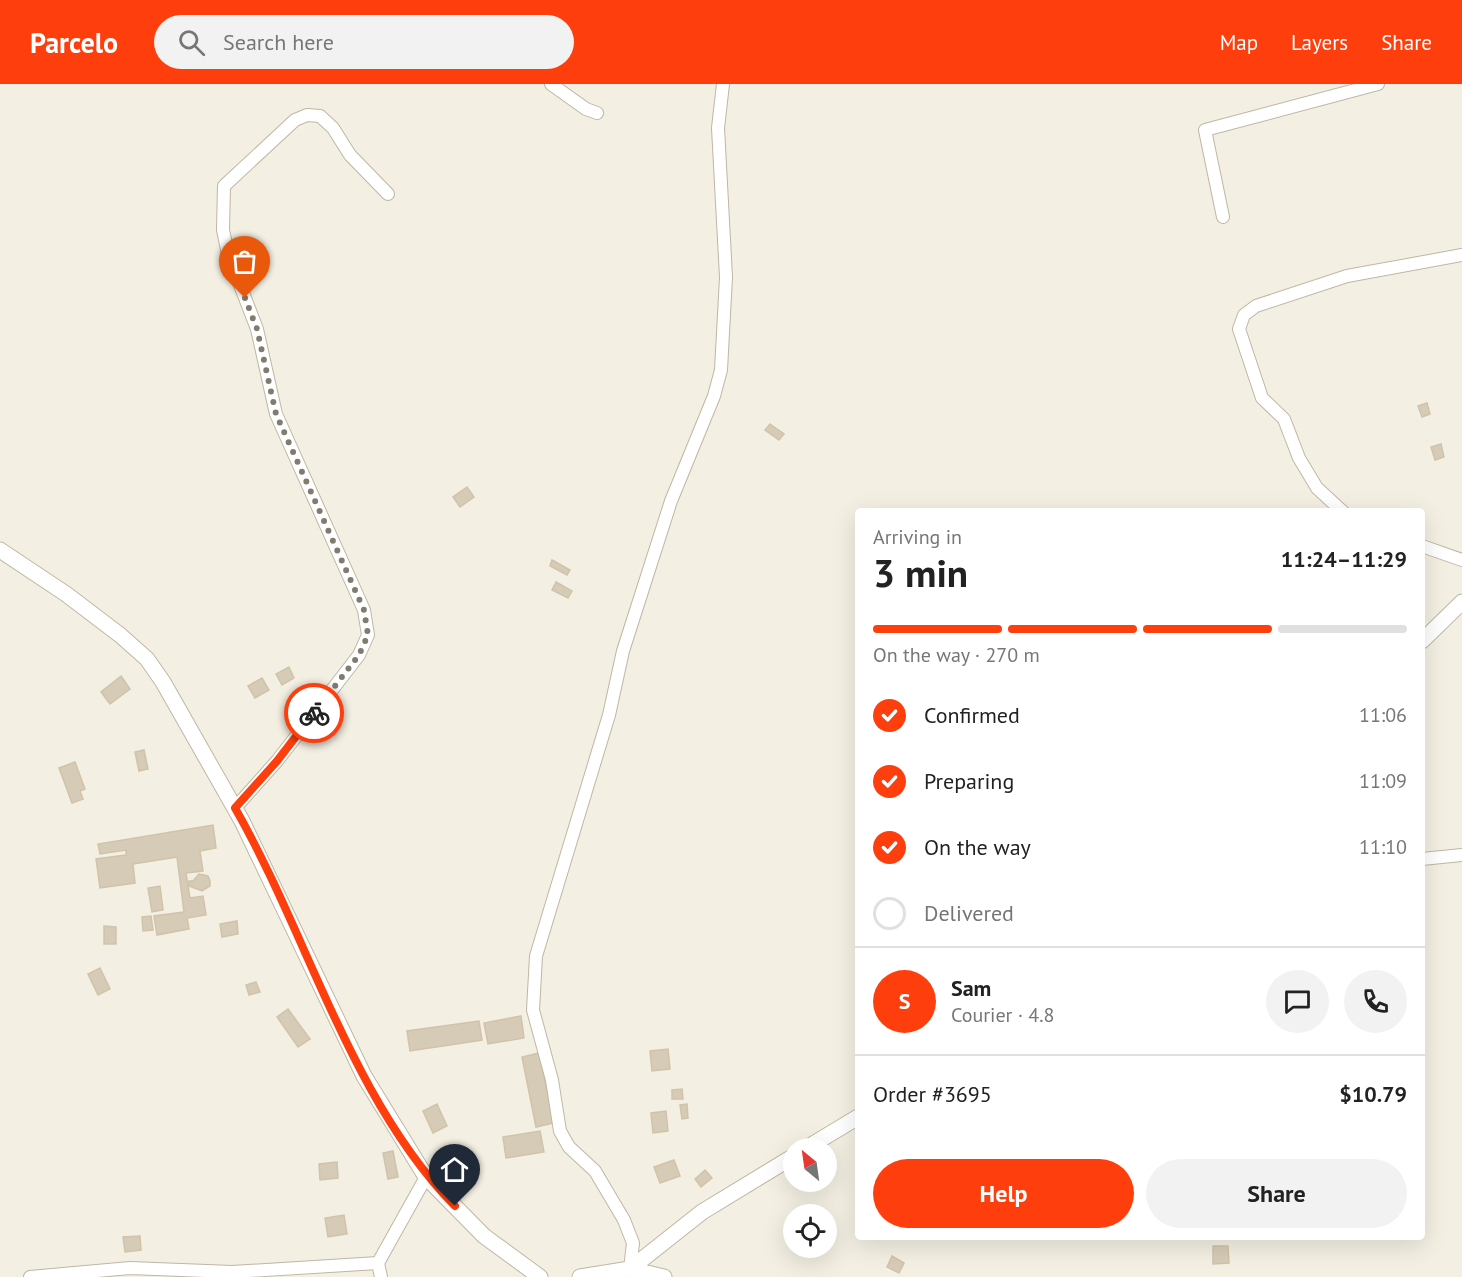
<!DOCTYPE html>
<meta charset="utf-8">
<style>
body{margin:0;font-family:"PT Sans",sans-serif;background:#f2f2f2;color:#222;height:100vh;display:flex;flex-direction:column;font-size:22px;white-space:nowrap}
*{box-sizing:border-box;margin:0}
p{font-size:20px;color:#767676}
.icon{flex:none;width:33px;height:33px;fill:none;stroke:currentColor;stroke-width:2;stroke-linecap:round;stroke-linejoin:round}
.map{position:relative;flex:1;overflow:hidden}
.sheet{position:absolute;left:855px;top:424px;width:570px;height:732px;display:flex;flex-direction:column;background:#fff;border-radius:6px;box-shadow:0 6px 24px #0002}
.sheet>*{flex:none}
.needle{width:39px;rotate:331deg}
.tools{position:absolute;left:783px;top:1054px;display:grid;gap:12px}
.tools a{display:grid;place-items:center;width:54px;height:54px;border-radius:50%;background:#fff;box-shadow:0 6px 24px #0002;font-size:30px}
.pin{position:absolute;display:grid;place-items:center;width:51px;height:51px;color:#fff;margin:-62px -26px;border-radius:50% 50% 50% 0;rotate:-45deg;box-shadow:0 0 6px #0007}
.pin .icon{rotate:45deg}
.courier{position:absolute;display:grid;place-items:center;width:60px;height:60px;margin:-30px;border:4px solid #ff3e0d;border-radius:50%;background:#fff;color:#222;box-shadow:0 2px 8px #0007}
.summary em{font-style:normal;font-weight:700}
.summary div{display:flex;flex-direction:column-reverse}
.summary{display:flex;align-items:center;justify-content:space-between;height:102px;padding:0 18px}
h1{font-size:39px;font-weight:700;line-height:45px}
.bar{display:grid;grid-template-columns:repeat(4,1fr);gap:9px 6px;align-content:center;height:72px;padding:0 18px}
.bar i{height:8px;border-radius:4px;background:#e0e0e0}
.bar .selected{background:#ff3e0d}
.bar p{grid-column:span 4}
.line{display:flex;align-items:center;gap:15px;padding:0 18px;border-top:2px solid #e0e0e0}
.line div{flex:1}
.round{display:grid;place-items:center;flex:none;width:63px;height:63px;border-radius:32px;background:#f2f2f2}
ol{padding:0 18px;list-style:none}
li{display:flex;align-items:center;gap:18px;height:66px}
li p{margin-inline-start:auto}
li .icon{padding:6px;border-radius:50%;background:#ff3e0d;color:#fff;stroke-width:4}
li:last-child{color:#767676}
li i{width:33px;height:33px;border:3px solid #e0e0e0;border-radius:50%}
.button{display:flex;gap:12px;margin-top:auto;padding:12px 18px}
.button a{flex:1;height:69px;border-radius:36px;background:#ff3e0d;color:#fff;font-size:24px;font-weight:700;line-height:69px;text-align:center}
.button a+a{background:#f2f2f2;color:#222}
header{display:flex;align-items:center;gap:36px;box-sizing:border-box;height:84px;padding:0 30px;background:#ff3e0d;color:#fff}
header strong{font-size:28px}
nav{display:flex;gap:33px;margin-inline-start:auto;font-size:21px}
.search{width:420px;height:54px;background:#f2f2f2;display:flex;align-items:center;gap:15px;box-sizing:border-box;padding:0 21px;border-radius:33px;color:#767676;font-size:22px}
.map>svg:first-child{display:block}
.building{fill:#d5cbb6;stroke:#d1c3a9;stroke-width:1.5}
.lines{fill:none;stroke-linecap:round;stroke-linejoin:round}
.minor-casing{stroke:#bfb7a4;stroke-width:14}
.tertiary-casing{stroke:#bfb7a4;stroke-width:17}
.minor{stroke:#fff;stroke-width:12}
.tertiary{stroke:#fff;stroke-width:15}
.done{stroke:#827c70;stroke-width:6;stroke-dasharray:0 10.8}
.route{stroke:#ff3e0d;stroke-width:8}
</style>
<header>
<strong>Parcelo</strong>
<div class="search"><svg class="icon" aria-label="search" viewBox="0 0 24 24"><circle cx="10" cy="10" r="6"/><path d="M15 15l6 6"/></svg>Search here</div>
<nav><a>Map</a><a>Layers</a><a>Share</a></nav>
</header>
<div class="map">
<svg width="1462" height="1193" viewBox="0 0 1462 1193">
<rect width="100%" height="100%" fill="#f3efe2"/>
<g class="building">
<polygon points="1427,319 1430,330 1422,333 1418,322"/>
<polygon points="770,340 784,350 779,356 765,346"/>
<polygon points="1441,360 1444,373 1435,376 1431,363"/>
<polygon points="467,403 474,413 460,423 453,413"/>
<polygon points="552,476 570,486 567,491 550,482"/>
<polygon points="556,498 572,507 568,514 552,506"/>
<polygon points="289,583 294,594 282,601 276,590"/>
<polygon points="121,592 130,605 110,620 101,608"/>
<polygon points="262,594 269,606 255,614 248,602"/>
<polygon points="144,666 148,685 139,687 135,668"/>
<polygon points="75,678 85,705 80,707 83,715 72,719 59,684"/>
<polygon points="213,741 216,764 200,767 203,787 186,789 190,814 203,812 206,831 187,834 189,845 157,851 154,832 184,828 177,773 133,780 135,799 100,804 96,775 126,771 126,766 100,770 98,760"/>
<polygon points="199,790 208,792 210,797 210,802 202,807 189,802 189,797 193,797"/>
<polygon points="160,802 163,826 152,828 148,804"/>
<polygon points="151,832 153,846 143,847 142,833"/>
<polygon points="237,837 238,850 222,853 220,840"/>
<polygon points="104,842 116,843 116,860 104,860"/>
<polygon points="100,884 110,905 98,911 88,890"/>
<polygon points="256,898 260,908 249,911 246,901"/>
<polygon points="288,925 310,955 298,963 277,933"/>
<polygon points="521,932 524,954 488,960 484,939"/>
<polygon points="479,937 482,956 410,967 407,947"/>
<polygon points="668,965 670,985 652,987 650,967"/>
<polygon points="539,969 554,1039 536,1043 522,973"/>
<polygon points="682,1005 683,1015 672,1015 672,1006"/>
<polygon points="437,1020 447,1042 433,1049 423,1027"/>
<polygon points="687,1020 688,1034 682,1035 680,1021"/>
<polygon points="666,1027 668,1047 653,1049 651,1029"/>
<polygon points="540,1047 544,1068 506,1074 503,1053"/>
<polygon points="393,1067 398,1093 388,1095 383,1069"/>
<polygon points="674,1076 680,1092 660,1099 654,1083"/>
<polygon points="337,1078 338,1094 320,1096 319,1080"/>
<polygon points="705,1086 712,1094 701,1103 695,1095"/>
<polygon points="344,1131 347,1150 328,1153 325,1134"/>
<polygon points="140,1152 141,1166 125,1168 123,1153"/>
<polygon points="1213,1162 1228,1162 1229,1179 1213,1180"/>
<polygon points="892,1172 904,1179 899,1189 887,1183"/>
</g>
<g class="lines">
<defs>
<g id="minor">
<polyline points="551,0 586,25 597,29"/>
<polyline points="1223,133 1205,46 1378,0"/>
<polyline points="1343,428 1317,404 1299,374 1284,335 1262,314 1239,245 1244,231 1256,222 1347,192 1462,171"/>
<polyline points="1422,462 1462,476"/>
<polyline points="235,724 277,677 359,571 368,551 364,526 276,330 257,245 228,170 223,146 224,102 295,36 307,31 320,32 333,44 350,71 388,110"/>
<polyline points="1422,775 1462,771"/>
<polyline points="630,1185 633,1159 624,1136 595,1087 569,1063 560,1047 552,996 533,926 536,872 609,631 623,567 671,417 714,312 721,286 726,193 718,44 723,0"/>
<polyline points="30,1193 130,1184 232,1188 378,1179"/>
<polyline points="381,1193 378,1179 426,1093"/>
</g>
<g id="tertiary">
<polyline points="0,466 66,510 120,551 147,575 163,598 242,737 364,992 426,1093 484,1152 540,1193"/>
<polyline points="1422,557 1462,518"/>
<polyline points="805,1065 858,1033"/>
<polyline points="630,1185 702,1128 794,1072"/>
<polyline points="580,1193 630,1185 664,1193"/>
</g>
</defs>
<use href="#minor" class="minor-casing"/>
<use href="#tertiary" class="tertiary-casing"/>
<use href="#minor" class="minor"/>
<use href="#tertiary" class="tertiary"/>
</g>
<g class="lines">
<polyline class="done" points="245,214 257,245 276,330 364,526 368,551 359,571 314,629"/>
<path class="route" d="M314 629 277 677 235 724C308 851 351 1016 455 1122"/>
</g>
</svg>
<div class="tools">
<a><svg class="needle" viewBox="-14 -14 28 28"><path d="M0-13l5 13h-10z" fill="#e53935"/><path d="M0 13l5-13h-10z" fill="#767676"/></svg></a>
<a><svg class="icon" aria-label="locate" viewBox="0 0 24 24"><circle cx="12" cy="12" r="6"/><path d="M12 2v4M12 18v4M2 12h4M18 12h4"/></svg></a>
</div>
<div class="pin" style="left:245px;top:214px;background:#ea580c"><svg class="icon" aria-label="bag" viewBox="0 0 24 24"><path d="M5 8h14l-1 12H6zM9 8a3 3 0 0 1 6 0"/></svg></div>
<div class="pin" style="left:455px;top:1122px;background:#1f2937"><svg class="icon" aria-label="home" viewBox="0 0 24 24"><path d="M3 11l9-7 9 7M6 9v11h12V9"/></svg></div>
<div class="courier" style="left:314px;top:629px"><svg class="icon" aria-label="bike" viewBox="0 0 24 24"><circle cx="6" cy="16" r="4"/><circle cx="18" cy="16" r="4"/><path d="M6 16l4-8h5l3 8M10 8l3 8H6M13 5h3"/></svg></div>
<section class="sheet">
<div class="summary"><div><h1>3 min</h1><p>Arriving in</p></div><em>11:24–11:29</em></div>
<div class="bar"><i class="selected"></i><i class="selected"></i><i class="selected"></i><i></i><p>On the way · 270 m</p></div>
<ol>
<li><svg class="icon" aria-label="check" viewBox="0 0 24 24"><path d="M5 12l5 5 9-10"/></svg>Confirmed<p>11:06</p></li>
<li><svg class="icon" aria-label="check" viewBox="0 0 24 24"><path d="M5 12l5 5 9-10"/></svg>Preparing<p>11:09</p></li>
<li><svg class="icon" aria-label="check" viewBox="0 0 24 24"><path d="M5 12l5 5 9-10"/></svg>On the way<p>11:10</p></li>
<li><i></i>Delivered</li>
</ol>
<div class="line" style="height:108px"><b class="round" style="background:#ff3e0d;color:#fff">S</b><div><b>Sam</b><p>Courier · 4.8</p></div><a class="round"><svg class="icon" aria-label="chat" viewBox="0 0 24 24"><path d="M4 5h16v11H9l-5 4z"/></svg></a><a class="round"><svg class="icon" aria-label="phone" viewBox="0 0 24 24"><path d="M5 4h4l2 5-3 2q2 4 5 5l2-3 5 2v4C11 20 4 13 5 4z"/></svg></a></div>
<div class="line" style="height:78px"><div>Order #3695</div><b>$10.79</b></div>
<div class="button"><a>Help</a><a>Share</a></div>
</section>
</div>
